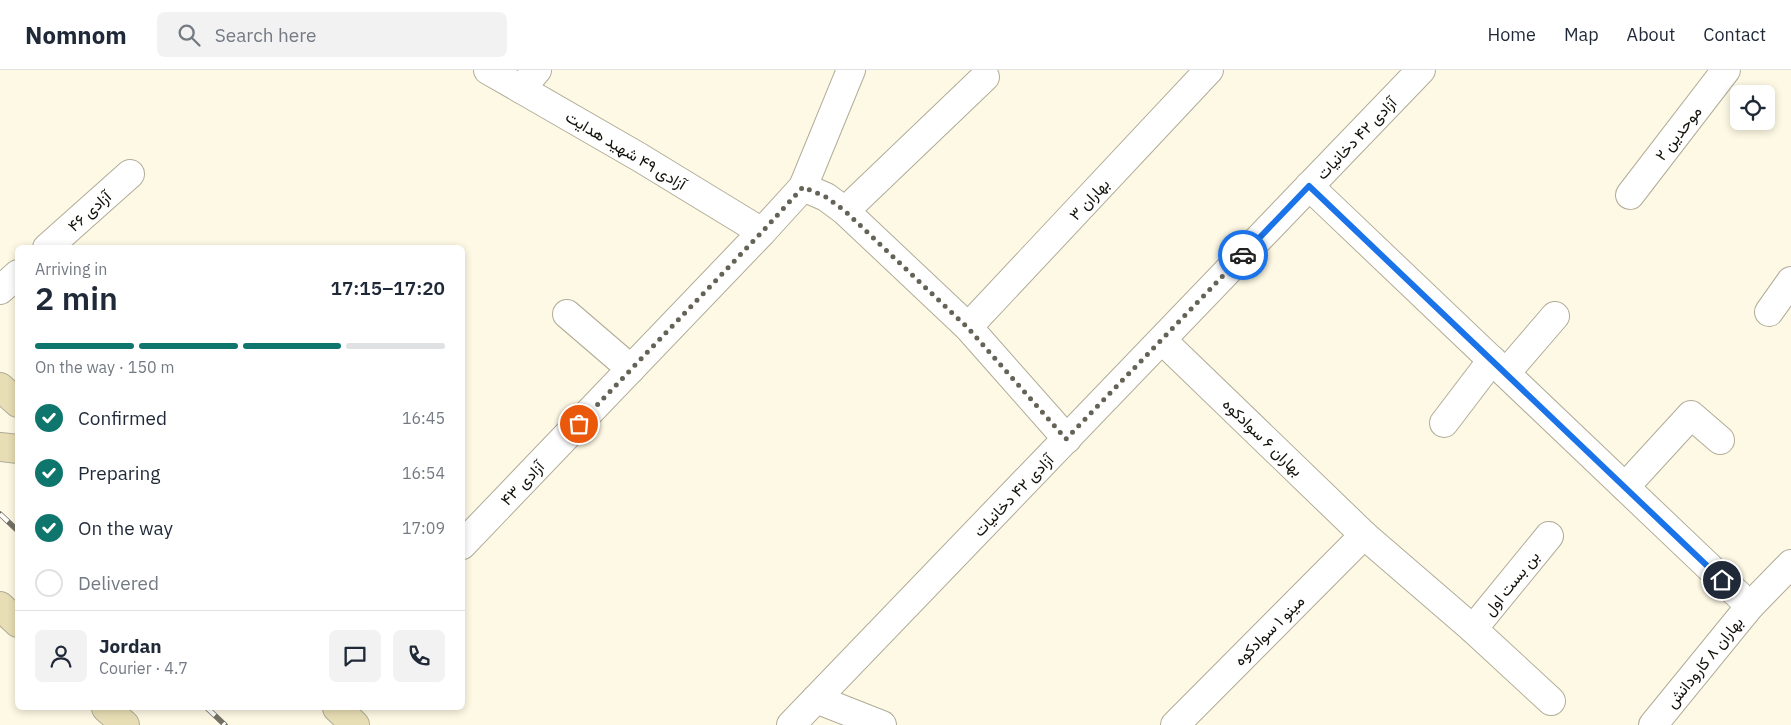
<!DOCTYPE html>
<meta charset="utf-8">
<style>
body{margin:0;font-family:"IBM Plex Sans",Vazirmatn,sans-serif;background:#f2f2f3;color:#1f2937;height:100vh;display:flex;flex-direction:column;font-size:19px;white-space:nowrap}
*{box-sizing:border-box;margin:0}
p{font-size:16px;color:#747a83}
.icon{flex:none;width:28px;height:28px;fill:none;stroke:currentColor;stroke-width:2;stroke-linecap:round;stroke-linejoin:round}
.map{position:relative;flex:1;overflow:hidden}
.sheet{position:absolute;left:15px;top:175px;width:450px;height:465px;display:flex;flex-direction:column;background:#fff;border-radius:8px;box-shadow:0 2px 8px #0003}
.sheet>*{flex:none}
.controls{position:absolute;left:1730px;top:15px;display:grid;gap:10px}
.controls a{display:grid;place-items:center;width:45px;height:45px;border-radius:8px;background:#fff;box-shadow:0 2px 8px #0003;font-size:25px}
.pin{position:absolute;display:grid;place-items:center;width:42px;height:42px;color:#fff;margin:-21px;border:2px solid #fff;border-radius:50%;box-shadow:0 1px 5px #0007}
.courier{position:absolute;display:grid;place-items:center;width:50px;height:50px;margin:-25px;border:4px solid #1a73e8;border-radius:50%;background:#fff;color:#222;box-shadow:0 1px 6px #0007}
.headline em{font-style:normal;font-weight:600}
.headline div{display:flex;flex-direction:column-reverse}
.headline{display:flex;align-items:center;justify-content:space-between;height:85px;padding:0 20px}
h1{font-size:32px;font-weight:600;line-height:38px}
.bar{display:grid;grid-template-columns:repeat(4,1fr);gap:8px 5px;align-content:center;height:60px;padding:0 20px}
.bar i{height:6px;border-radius:4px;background:#e0e1e3}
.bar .selected{background:#0f766e}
.bar p{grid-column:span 4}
.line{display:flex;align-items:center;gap:12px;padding:0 20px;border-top:1px solid #e0e1e3}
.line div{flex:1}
.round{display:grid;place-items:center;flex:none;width:52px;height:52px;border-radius:8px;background:#f2f2f3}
ol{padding:0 20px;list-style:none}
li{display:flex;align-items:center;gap:15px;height:55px}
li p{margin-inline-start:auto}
li .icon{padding:5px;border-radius:50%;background:#0f766e;color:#fff;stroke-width:4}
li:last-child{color:#747a83}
li i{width:28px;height:28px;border:2px solid #e0e1e3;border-radius:50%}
header{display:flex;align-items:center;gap:30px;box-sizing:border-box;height:70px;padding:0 25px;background:#fff;border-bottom:1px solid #e0e1e3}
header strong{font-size:24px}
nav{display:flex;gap:28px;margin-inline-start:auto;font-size:18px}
.search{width:350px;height:45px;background:#f2f2f3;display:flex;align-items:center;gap:12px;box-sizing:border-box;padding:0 18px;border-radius:8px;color:#747a83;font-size:19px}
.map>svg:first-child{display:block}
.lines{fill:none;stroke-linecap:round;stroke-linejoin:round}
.street-casing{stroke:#b1ac98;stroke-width:30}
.secondary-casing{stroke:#b1ac98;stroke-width:30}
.street{stroke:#fff;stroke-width:28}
.secondary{stroke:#e8deb5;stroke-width:28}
.rail-casing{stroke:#747164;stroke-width:5.5}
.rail{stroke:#fff;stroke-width:4;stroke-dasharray:11;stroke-linecap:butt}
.done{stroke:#656256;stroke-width:5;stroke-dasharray:0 9}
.route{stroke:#1a73e8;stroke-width:6}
.labels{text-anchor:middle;stroke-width:4;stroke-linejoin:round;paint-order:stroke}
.street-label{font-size:16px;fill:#13110a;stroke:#fff}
</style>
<header>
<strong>Nomnom</strong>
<div class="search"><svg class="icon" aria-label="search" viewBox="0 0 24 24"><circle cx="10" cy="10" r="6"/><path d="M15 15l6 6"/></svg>Search here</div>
<nav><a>Home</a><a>Map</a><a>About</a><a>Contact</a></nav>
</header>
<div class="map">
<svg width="1791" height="655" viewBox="0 0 1791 655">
<rect width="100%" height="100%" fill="#fef9e4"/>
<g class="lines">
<defs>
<g id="street">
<polyline points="488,0 639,87 762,162"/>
<polyline points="521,19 537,0"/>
<polyline points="1309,116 1750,536 1653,655"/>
<polyline points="803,117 851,0"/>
<polyline points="1630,125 1726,0"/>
<polyline points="845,141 985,7"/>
<polyline points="47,178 130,104"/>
<polyline points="0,220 18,204"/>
<polyline points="1769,242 1791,211"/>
<polyline points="567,244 631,299"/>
<polyline points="968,257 1209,0"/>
<polyline points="1162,270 1364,465 1473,559 1551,631"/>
<polyline points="1506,303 1555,246"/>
<polyline points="1444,353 1492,290"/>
<polyline points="1625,417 1691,345 1720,370"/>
<polyline points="462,475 762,162 803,117 826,127 845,141 968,257 1067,369"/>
<polyline points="1750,536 1791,494"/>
<polyline points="1473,559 1549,466"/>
<polyline points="816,629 882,655"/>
<polyline points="791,655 1421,0"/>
<polyline points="1175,655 1364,465"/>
</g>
<g id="secondary">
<polyline points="0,317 18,333"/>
<polyline points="0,377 18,379"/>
<polyline points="0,536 18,553"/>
<polyline points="106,638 125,655"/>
<polyline points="337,638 355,655"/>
</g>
</defs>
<use href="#street" class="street-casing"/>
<use href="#secondary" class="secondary-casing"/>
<use href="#street" class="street"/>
<use href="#secondary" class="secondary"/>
<defs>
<g id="rail">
<polyline points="0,444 18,461"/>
<polyline points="207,638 225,655"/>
</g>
</defs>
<use href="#rail" class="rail-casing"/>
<use href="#rail" class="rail"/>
</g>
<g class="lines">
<polyline class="done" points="579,354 762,162 803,117 826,127 845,141 968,258 1066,369 1243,185"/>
<polyline class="route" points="1243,185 1309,116 1722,510"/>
</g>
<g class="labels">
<g class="street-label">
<text transform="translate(1678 63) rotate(-52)" y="6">موحدین ۲</text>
<text transform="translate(1356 68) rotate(-46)" y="6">آزادی ۴۲ دخانیات</text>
<text transform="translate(626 80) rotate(31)" y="6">آزادی ۴۹ شهید هدایت</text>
<text transform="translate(1089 129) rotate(-47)" y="6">بهاران ۳</text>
<text transform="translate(89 141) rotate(-42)" y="6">آزادی ۴۶</text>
<text transform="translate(1263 367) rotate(44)" y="6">بهاران ۶ سوادکوه</text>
<text transform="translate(522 413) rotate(-46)" y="6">آزادی ۴۳</text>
<text transform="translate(1013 425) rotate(-46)" y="6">آزادی ۴۲ دخانیات</text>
<text transform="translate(1511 513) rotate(-51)" y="6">بن بست اول</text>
<text transform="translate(1269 560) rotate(-45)" y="6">مینو ۱ سوادکوه</text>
<text transform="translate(1704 592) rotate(-51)" y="6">بهاران ۸ کارودانش</text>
</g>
</g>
</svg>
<div class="controls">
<a><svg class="icon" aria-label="locate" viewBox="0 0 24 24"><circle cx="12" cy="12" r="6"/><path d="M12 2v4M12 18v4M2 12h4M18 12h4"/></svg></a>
</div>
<div class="pin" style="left:579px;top:354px;background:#ea580c"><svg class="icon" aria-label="bag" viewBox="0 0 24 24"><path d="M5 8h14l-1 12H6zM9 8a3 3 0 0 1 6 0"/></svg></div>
<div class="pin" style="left:1722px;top:510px;background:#1f2937"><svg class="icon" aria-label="home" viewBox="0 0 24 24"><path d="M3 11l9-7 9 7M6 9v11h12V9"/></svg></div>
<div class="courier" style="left:1243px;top:185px"><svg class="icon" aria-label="car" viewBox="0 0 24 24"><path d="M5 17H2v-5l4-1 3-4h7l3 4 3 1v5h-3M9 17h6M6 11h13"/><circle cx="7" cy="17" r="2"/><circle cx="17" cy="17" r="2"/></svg></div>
<section class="sheet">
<div class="headline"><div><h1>2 min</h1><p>Arriving in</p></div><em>17:15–17:20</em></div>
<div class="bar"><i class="selected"></i><i class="selected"></i><i class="selected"></i><i></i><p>On the way · 150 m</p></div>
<ol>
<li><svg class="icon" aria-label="check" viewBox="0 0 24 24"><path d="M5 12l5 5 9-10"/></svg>Confirmed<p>16:45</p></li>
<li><svg class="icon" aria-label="check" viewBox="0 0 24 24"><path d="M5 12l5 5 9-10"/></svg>Preparing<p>16:54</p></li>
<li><svg class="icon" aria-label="check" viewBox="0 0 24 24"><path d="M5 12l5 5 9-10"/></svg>On the way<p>17:09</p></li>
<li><i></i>Delivered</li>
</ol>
<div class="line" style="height:90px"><a class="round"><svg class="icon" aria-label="person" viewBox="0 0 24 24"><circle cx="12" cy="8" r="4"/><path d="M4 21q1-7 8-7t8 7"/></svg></a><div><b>Jordan</b><p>Courier · 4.7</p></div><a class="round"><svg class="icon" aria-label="chat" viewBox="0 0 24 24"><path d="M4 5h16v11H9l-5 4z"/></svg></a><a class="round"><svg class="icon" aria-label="phone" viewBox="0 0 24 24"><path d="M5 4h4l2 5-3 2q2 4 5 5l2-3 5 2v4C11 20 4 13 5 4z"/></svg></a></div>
</section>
</div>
